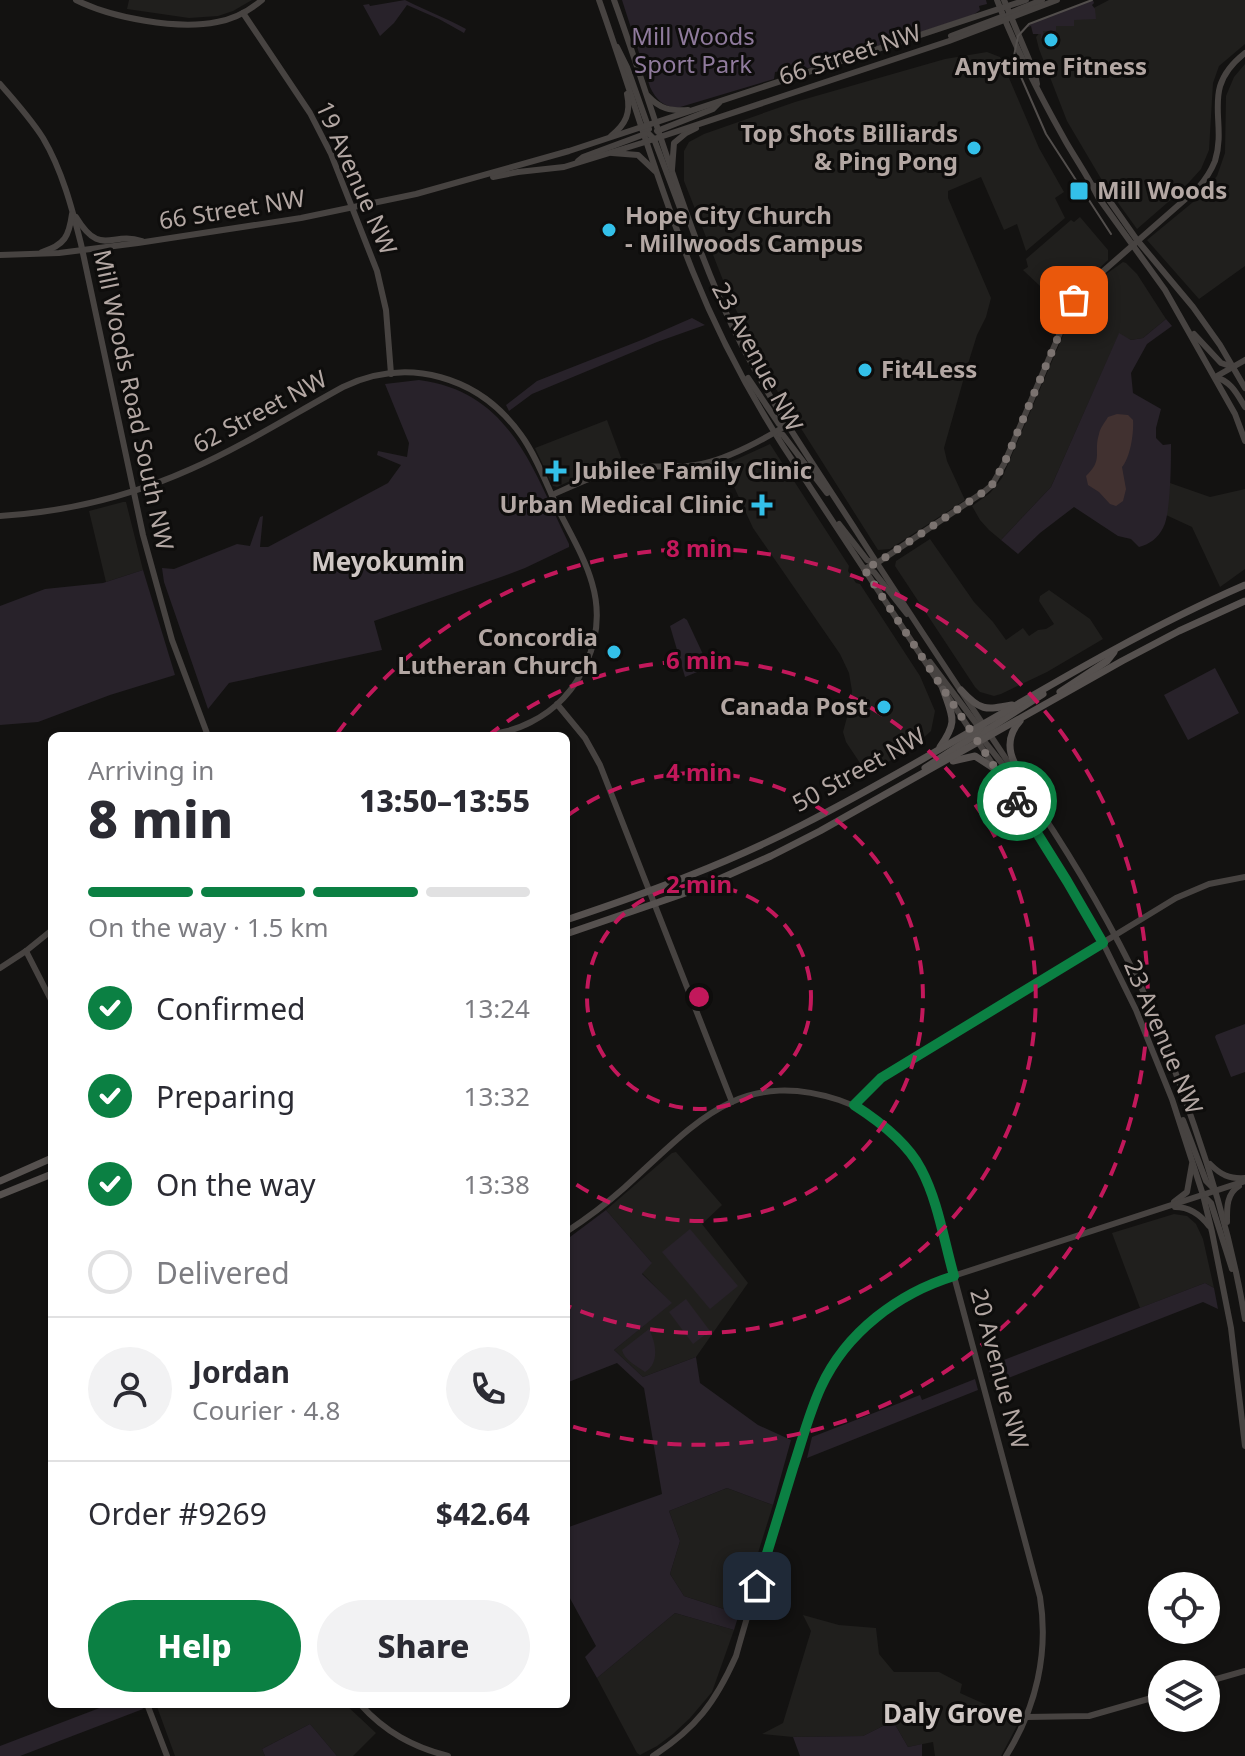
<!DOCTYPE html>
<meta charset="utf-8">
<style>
body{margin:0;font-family:"Noto Sans",sans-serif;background:#f2f2f3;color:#2b2b33;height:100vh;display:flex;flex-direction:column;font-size:30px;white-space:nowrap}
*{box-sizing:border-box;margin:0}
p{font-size:26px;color:#7c7c81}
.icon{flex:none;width:44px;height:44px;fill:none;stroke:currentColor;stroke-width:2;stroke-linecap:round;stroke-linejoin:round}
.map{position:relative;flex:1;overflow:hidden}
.panel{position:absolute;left:48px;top:732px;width:522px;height:976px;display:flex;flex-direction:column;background:#fff;border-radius:12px;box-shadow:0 2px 6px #0004}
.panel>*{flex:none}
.buttons{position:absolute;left:1148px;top:1572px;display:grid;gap:16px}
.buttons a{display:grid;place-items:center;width:72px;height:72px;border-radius:50%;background:#fff;box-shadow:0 2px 6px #0004;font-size:40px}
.pin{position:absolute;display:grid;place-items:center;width:68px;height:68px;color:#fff;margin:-34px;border-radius:16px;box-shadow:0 4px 12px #0006}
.courier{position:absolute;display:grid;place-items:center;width:80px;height:80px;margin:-40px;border:6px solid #0b8043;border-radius:50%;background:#fff;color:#222;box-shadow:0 2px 10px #0007}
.summary em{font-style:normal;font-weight:800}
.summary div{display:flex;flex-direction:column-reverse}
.summary{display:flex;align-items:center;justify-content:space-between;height:136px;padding:0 40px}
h1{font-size:52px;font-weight:800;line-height:60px}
.bar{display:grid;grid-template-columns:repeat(4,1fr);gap:12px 8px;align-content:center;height:96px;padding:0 40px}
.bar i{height:10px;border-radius:6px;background:#e1e1e2}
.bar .on{background:#0b8043}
.bar p{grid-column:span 4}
.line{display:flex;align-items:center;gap:20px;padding:0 40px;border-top:2px solid #e1e1e2}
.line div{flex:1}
.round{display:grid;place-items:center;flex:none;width:84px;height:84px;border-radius:42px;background:#f2f2f3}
ol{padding:0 40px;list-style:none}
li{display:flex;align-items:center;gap:24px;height:88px}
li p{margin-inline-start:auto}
li .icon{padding:8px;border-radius:50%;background:#0b8043;color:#fff;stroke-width:4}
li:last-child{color:#7c7c81}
li i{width:44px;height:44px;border:4px solid #e1e1e2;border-radius:50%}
.primary-button{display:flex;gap:16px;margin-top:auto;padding:16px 40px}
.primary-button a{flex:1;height:92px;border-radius:48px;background:#0b8043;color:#fff;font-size:32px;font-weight:800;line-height:92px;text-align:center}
.primary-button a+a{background:#f2f2f3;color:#2b2b33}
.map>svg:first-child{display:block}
.built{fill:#201f1d}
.green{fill:#28222a}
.water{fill:#413130}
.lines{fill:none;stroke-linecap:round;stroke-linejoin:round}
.secondary{stroke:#474341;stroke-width:6}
.primary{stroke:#56514f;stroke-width:7}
.tram{stroke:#524e4c;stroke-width:2}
.done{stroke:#7b7370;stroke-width:8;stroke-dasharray:0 14.4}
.route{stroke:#0b8043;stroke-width:10}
.ring{fill:none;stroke:#c2185b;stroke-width:4;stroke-dasharray:14 10}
.poi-dot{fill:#33c0e9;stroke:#0e0d0c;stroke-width:3}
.labels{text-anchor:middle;stroke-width:6;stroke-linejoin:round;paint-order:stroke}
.park-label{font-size:24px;fill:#907b9d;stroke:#0e0d0c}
.street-label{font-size:24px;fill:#b3a7a3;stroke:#0e0d0c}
.poi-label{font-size:24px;font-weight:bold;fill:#b3a7a3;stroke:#0e0d0c;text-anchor:end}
.neighbourhood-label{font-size:26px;font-weight:bold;fill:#cfc7c4;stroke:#0e0d0c}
.centre{fill:#c2185b;stroke:#0e0d0c;stroke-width:4}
.ring-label{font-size:24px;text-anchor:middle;font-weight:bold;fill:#c2185b;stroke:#0e0d0c;stroke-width:6;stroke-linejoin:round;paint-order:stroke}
</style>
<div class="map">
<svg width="1245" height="1756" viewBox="0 0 1245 1756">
<rect width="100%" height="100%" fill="#131211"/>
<g class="built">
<polygon points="129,0 252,0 233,11 218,16 189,18 127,9"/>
<polygon points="1109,0 1245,0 1245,44 1219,66 1213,83 1209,150 1201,169 1182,190 1137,229 1103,182 1067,121 1039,49 1036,37 1043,29 1086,12"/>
<polygon points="987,52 1000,57 1039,148 1064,192 1055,198 1065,218 1026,251 1017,224 1004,230 981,177 948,191 948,198 991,298 986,317 977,335 967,367 944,448 947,461 965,500 890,549 878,550 776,389 730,298 684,181 684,151 689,142 704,134 795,102 945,59"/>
<polygon points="1245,64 1245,266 1199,299 1147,240 1198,198 1217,176 1225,153 1226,96 1234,77"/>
<polygon points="1080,217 1108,250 1108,260 1073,293 1066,303 1040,286 1023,270 1028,267 1026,259 1071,220 1074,222"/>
<polygon points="1123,262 1126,263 1137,274 1166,319 1143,338 1131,340 1119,334 1051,487 1001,540 989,530 980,520 972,506 990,493 1002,478 1077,303 1082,295 1102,277"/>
<polygon points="607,420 623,463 594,470 557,487 553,486 535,448"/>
<polygon points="770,444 849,566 848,571 856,583 860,584 920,676 935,711 931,731 918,743 868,775 846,742 843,732 850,706 852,691 849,673 840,654 753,528 724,465"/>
<polygon points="1170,483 1210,497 1245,489 1245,569 1220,587 1192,527 1166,515"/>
<polygon points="123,502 126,502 143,570 106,582 89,511"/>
<polygon points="930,539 974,602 993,622 1006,640 1023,628 1029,636 1038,630 1046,629 1054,624 1039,601 1040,596 1049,590 1090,619 1103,639 1047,672 1001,694 994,696 980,692 975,687 895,566 896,561"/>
<polygon points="676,1152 722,1205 702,1224 748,1283 696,1357 643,1377 614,1350 671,1303 642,1273 651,1262 606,1210 672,1153"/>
<polygon points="1174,1214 1187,1216 1196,1224 1203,1239 1214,1288 1205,1283 1140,1308 1112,1233"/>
<polygon points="727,1488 773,1505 739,1614 684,1596 670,1574 680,1541 669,1511"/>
<polygon points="675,1613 734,1630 712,1692 690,1718 673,1734 657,1746 640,1755 637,1753 597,1678"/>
<polygon points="803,1615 839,1625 876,1628 879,1654 894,1672 939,1672 962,1684 960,1693 1020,1720 1001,1756 935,1756 933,1742 908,1747 893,1721 863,1736 793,1737 762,1734 783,1723 811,1631"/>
<polygon points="156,1704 345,1704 376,1733 353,1756 337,1756 310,1724 262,1749 265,1756 175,1756"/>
</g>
<g class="green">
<path d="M405 0C425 10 446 18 466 29L464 33 439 19 407 5 394 23 380 36 363 5 369 4 370 6Z"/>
<path d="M622 0H986L987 4 979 6 980 10 973 15 813 67 787 73 781 71 775 72 774 79 677 108C663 106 656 100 650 87Z"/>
<polygon points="1093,0 1094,3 1092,5 1095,9 1096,19 1074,20 1074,26 1056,26 1056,31 1043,31 1044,38 1041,38 1041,34 1033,34 1031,26 1025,28 1038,20"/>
<polygon points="692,318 705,325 657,342 532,394 509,411 506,405 537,381 644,339"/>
<path d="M1166 319 1172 326 1147 344 1131 373 1133 393 1161 409 1156 428V438L1163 445 1171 444C1171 462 1171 514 1163 528 1158 538 1150 544 1139 547L1131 539 1118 536 1074 507 1040 533 1018 554 1001 540 1051 487 1119 333 1131 340 1143 338Z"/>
<path d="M419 380C512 392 533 471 569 544V547L525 568 501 577 374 621 382 650 229 683 208 709 164 582 162 568 174 569 237 544 250 546 260 517 263 516 260 547H268L388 483 401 465 377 455 378 451 407 457 409 443 385 384Z"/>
<polygon points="143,570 175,675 110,695 38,722 0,725 0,606 45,589 103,583"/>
<polygon points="684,618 687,620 708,665 707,668 685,677 670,626"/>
<polygon points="1215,668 1239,713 1188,740 1164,695"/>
<polygon points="1245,1024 1245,1072 1231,1077 1215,1037 1216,1035"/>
<polygon points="606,1210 652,1263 642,1274 672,1303 614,1350 643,1377 696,1357 700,1383 758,1425 791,1440 773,1505 727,1488 669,1511 680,1541 670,1574 684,1596 739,1614 734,1630 675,1613 597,1678 585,1657 596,1646 566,1591 566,1528 662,1494 644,1388 617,1363 566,1383 566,1240"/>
<polygon points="690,1229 738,1286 710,1309 662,1252"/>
<polygon points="1205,1283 1214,1288 1218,1309 1203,1302 993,1384 988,1366"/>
<polygon points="686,1299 710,1331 693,1344 669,1312"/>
<path d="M649 1329C656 1343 660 1363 645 1372 637 1366 624 1360 622 1350Z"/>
<polygon points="975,1379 978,1390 807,1458 812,1437 920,1395 922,1400"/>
<polygon points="110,1704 141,1704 143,1709 20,1756 0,1756 0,1746"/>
<polygon points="893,1721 908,1747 922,1744 922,1756 800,1756 793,1737 863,1736"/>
<polygon points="310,1724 337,1756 265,1756 262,1749"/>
</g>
<path class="water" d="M1117 414 1128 415 1133 420C1134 434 1130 458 1122 467L1126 489 1123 501 1116 506 1110 504 1099 492 1088 485 1086 476C1104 459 1093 453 1099 434 1100 428 1105 422 1108 417Z"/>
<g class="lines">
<g class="secondary">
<path d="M76 0C112 18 177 30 217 22 234 19 249 11 262 0"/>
<path d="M599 0C631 90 657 183 693 272 717 332 748 391 783 446L1011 792 1067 881 1103 943 1136 1010 1172 1099 1203 1195 1212 1232 1231 1328 1245 1446"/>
<path d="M614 0C654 110 684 224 734 330 769 401 814 465 857 532 910 615 965 697 1020 780"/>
<path d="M997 0C1016 50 1040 96 1066 142 1077 161 1089 178 1098 197L1165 290 1235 414 1245 441"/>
<polyline points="1004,0 1035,74 1037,84"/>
<polyline points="243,13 310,113 331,154 377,271 386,310 391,374"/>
<polyline points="1007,17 1010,13 1042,0"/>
<polyline points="951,36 1004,16"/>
<polyline points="617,47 627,67 649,129"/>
<path d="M0 84C15 101 31 119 43 138 62 170 72 208 81 244L143 535 172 640 208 736"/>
<path d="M648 96C660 109 670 111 688 110"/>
<polyline points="644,129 654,139 683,216"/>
<polyline points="657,131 713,109 719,103"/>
<path d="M611 136C626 124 631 113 627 94"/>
<polyline points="612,153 638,155 655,171"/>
<polyline points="578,161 583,157 645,134"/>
<polyline points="672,169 674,143 686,133 696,128"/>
<polyline points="493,177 518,172 564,167 642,143 949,41 1057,0"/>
<polyline points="1095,186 1104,193 1137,240 1193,307 1220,345 1245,388"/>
<path d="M76 217C101 258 110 231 142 241"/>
<path d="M42 252C65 245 69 236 72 214"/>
<polyline points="0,255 59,253 138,243 301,218 416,194 569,151 1026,0"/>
<polyline points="1194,334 1221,363 1233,367"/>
<polyline points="1217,376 1245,360"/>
<path d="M1215 377C1231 381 1237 394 1245 407"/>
<polyline points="748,378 779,424 783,426 787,425"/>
<polyline points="776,433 783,435 827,493"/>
<path d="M552 495C579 483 604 470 634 467 657 465 680 469 702 464 732 457 761 441 787 425"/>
<path d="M0 516C65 512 131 496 191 469 243 446 292 415 343 387 408 356 479 376 521 435 537 457 547 486 559 511 571 535 585 558 592 583 608 637 581 697 531 722 516 730 500 733 484 736"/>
<polyline points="839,524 867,560 874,563"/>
<path d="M864 569 877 563 985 491 992 485 1004 464 1074 300 1092 281 1198 188C1205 180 1211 171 1215 161 1228 119 1199 89 1245 53"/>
<polyline points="864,569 874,572 907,614"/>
<polyline points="930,662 981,730"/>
<polyline points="557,704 585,738 600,765 732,1102"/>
<polyline points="981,737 1038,809"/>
<path d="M1039 809C1077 866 1112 926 1142 989 1162 1033 1178 1079 1194 1125 1216 1188 1234 1253 1245 1319"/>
<polyline points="26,951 52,1002"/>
<polyline points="0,968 26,951 52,930"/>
<polyline points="854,1105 881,1078 1176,898 1209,884 1245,877"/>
<polyline points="1183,1120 1206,1181 1214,1189"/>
<path d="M1210 1164C1221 1175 1229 1179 1245 1178"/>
<polyline points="1203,1195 1211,1203 1232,1269"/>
<polyline points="1174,1202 1187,1192 1192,1164"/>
<path d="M1175 1207C1190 1207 1200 1214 1209 1226"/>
<path d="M1227 1222C1227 1209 1226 1194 1239 1186"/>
<path d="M566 1232C586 1219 606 1204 624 1188 693 1126 737 1067 839 1100 870 1110 907 1141 921 1169 926 1178 929 1188 933 1198L1040 1597C1049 1653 1036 1708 1006 1756"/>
<polyline points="1206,1682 1245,1671"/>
<polyline points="147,1704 167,1756"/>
<path d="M360 1704C385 1732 413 1747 448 1756"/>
<polyline points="1027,1717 1089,1716 1162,1695"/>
<path d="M653 1756C696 1728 715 1703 736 1656 750 1605 766 1555 782 1505 794 1465 804 1421 822 1384 846 1336 890 1300 938 1281L1245 1181"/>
</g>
<g class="primary">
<path d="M961 690C980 711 985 710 1012 705"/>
<polyline points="1060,692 1107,661 1114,652"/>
<path d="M1020 721C992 752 1030 781 1042 812"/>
<polyline points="979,740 987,730 1043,694"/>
<path d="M940 747C958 721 953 718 943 689"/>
<polyline points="953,761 975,756 995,769"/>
<polyline points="925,768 974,736 982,726"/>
<path d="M566 920C647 893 726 864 802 825 952 749 1091 652 1245 585"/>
<polyline points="566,934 697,889 771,856 820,831 1122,661 1179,631 1245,601"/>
<polyline points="0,1181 52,1158"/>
<polyline points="0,1195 52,1174"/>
</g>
<polyline class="tram" points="1092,0 1029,24 1018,36 1014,56 1018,70 1046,134 1111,234"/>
</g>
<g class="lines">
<polyline class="done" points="1017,801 864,569 877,563 985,491 992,485 1004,464 1074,300"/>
<path class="route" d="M757 1586C769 1547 781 1507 793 1468 802 1441 809 1413 821 1387 846 1332 899 1293 954 1276 944 1241 938 1201 921 1169 907 1142 879 1121 854 1105L881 1078 1103 943 1067 881 1017 801"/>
</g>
<g class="ring">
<circle cx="699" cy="997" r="112"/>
<path d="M567 816A224 224 0 1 1 567 1178"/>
<path d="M488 736A336 336 0 1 1 568 1306"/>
<path d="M337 734A448 448 0 1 1 568 1425"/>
</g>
<g class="poi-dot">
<circle cx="1051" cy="40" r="8"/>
<circle cx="974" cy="148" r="8"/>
<rect x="1069" y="181" width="20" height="20" rx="4"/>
<circle cx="609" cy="230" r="8"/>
<circle cx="865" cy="370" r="8"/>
<path d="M552 459h8v8h8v8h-8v8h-8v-8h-8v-8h8z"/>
<path d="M758 493h8v8h8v8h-8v8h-8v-8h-8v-8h8z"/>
<circle cx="614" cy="652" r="8"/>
<circle cx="884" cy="707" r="8"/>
</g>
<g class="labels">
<g class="park-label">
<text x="693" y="45">Mill Woods<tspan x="693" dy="28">Sport Park</tspan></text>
</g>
<g class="street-label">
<text transform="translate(850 55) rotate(-18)" y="8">66 Street NW</text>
<text transform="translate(356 178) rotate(66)" y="8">19 Avenue NW</text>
<text transform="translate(232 210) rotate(-9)" y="8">66 Street NW</text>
<text transform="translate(757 357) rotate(62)" y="8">23 Avenue NW</text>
<text transform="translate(133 400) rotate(78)" y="8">Mill Woods Road South NW</text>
<text transform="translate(260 412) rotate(-28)" y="8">62 Street NW</text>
<text transform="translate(859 770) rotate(-29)" y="8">50 Street NW</text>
<text transform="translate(1163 1037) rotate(67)" y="8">23 Avenue NW</text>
<text transform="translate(999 1369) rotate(75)" y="8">20 Avenue NW</text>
</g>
<g class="poi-label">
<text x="1051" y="75" text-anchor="middle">Anytime Fitness</text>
<text x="958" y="142">Top Shots Billiards<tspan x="958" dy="28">&amp; Ping Pong</tspan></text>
<text x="1097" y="199" text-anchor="start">Mill Woods</text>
<text x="625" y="224" text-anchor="start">Hope City Church<tspan x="625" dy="28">- Millwoods Campus</tspan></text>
<text x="881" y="378" text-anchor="start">Fit4Less</text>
<text x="574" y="479" text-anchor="start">Jubilee Family Clinic</text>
<text x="744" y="513">Urban Medical Clinic</text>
<text x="598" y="646">Concordia<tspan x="598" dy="28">Lutheran Church</tspan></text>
<text x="868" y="715">Canada Post</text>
</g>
<g class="neighbourhood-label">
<text x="388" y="571">Meyokumin</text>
<text x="953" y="1723">Daly Grove</text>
</g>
</g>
<circle cx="699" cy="997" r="12" class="centre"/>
<g class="ring-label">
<text x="699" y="557">8 min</text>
<text x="699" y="669">6 min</text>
<text x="699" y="781">4 min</text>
<text x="699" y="893">2 min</text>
</g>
</svg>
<div class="buttons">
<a><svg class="icon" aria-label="locate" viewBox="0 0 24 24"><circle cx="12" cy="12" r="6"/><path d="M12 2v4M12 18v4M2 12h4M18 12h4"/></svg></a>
<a><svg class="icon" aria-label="layers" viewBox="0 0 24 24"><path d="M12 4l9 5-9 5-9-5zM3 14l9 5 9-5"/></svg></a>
</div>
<div class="pin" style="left:1074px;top:300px;background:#ea580c"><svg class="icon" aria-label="bag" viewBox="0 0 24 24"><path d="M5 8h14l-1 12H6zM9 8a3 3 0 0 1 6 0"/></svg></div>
<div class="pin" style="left:757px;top:1586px;background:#1f2937"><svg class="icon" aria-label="home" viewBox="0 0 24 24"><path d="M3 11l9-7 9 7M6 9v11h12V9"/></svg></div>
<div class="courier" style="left:1017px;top:801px"><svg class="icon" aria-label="bike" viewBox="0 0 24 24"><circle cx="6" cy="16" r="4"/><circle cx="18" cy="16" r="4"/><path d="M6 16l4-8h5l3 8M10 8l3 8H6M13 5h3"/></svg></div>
<section class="panel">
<div class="summary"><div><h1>8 min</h1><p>Arriving in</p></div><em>13:50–13:55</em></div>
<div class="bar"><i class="on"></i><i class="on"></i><i class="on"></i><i></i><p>On the way · 1.5 km</p></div>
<ol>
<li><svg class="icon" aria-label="check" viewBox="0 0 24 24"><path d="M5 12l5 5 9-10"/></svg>Confirmed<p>13:24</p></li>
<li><svg class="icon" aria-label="check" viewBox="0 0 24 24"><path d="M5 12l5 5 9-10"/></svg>Preparing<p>13:32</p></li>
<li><svg class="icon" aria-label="check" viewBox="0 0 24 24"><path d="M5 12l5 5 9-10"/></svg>On the way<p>13:38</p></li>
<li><i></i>Delivered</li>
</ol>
<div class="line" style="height:144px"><a class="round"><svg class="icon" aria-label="person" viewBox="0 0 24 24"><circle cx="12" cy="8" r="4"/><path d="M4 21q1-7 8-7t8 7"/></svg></a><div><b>Jordan</b><p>Courier · 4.8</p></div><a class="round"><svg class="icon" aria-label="phone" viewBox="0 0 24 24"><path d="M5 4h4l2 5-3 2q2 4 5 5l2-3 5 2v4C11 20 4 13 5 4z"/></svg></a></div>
<div class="line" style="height:104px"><div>Order #9269</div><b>$42.64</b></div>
<div class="primary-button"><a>Help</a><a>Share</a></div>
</section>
</div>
